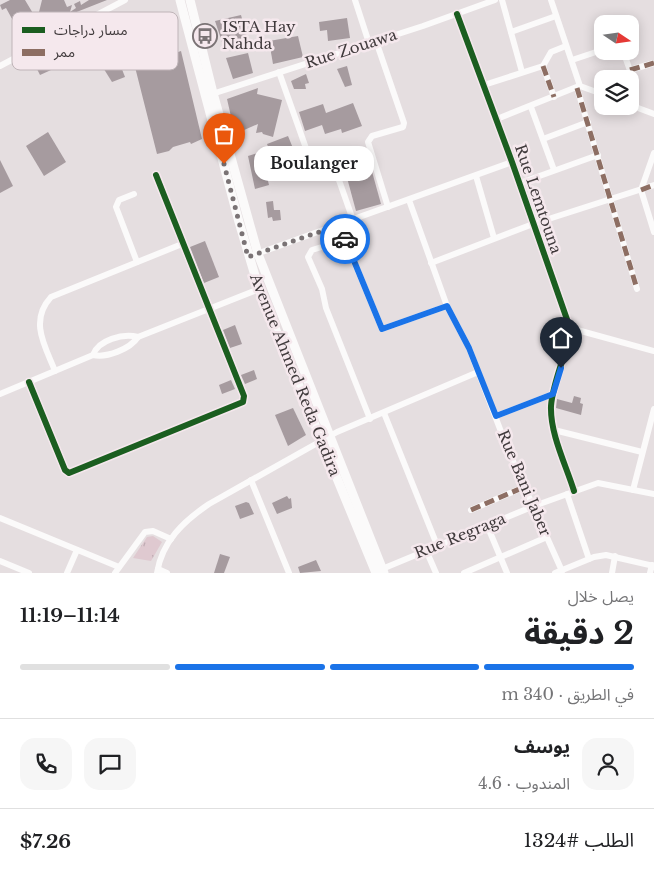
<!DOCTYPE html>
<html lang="ar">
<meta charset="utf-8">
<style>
body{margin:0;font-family:"Libre Baskerville","Noto Sans Arabic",serif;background:#f6f6f6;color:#202124;direction:rtl;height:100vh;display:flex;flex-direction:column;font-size:19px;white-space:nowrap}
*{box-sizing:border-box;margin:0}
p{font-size:16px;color:#757577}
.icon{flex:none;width:28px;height:28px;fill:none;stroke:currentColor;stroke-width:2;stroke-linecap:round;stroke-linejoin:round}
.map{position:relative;height:573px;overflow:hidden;direction:ltr}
.details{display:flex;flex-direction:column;background:#fff;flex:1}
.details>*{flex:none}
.needle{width:32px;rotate:103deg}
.tools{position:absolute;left:594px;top:15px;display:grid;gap:10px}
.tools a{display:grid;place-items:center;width:45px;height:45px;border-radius:10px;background:#fff;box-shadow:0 2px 12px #0003;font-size:25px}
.pin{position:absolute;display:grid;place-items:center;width:42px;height:42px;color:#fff;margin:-51px -21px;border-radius:50% 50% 50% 0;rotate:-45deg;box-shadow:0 0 5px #0007}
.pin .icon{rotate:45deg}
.courier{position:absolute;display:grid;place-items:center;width:50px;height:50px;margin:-25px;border:4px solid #1a73e8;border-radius:50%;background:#fff;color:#222;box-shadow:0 1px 6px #0007}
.bubble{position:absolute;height:35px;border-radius:15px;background:#fff;box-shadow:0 2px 12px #0003;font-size:16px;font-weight:700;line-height:35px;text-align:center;direction:rtl}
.overview em{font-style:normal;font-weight:700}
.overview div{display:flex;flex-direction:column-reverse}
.overview{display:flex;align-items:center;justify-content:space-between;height:85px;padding:0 20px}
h1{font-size:32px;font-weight:700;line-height:38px}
.bar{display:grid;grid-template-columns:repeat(4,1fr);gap:8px 5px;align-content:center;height:60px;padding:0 20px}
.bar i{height:6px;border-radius:4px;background:#e0e0e0}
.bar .current{background:#1a73e8}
.bar p{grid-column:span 4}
.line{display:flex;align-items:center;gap:12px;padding:0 20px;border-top:1px solid #e0e0e0}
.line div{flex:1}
.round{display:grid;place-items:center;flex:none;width:52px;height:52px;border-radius:15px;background:#f6f6f6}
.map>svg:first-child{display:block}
.grass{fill:url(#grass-tufts)}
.building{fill:#a69b9f}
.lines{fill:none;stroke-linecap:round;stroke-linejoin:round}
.street{stroke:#fbfafa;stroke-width:6}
.secondary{stroke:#fbfafa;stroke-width:9}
.quiet{stroke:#8d6e63;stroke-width:5;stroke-dasharray:10 5;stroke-linecap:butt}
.cycleway-casing{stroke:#f5e8ed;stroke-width:9}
.cycleway{stroke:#1b5e20;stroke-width:6}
.done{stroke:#7a7375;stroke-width:5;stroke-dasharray:0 9}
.route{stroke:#1a73e8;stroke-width:6}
.labels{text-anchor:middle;stroke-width:5;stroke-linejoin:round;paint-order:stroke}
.poi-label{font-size:15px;fill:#403a3c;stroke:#f5e8ed;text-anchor:start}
.street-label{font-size:15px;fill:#403a3c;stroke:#f5e8ed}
.key{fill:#f5e8ed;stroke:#bfb4b8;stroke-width:1}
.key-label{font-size:14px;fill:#403a3c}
</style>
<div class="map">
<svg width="654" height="573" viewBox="0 0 654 573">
<defs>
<pattern id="grass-tufts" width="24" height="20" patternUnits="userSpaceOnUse" patternTransform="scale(1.25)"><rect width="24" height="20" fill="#dfc9d0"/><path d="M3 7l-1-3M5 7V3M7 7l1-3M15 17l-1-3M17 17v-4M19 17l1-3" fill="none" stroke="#c0adb4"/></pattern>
</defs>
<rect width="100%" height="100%" fill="#e5dee0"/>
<polygon class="grass" points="153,536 162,542 151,561 133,558 147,537"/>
<g class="building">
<polygon points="10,0 25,0 37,20 42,0 64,0 67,7 72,5 70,12 76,8 74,4 80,1 81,5 89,0 107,0 69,15 69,17 64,16 51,22 50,20 31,32 30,30 21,35 6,8 2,10 0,5"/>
<polygon points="241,15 247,37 223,45 215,21"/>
<polygon points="347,18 350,38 328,41 327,30 320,31 319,22"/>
<polygon points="298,36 303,57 273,64 269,41"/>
<polygon points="181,51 202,139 191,144 190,142 173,147 169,151 157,154 135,67"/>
<polygon points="56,52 62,65 40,75 34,63"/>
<polygon points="248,53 253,73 233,79 226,58"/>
<polygon points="118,59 125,77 112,82 102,66"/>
<polygon points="347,66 352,85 345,87 337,69"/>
<polygon points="306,74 309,83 305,84 306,89 294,89 291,81"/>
<polygon points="258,88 257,94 282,100 273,137 263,134 262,132 256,133 258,124 235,134 227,99"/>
<polygon points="353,103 362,126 342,133 341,129 325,134 322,125 305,131 299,112 323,104 326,113"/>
<polygon points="48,132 66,162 44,176 26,146"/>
<polygon points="288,136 297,158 295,158 296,162 277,170 267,144"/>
<polygon points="261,152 269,185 255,189 248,156"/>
<polygon points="0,160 13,186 0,193"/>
<polygon points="371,168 381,204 356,211 346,174"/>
<polygon points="273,201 274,210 280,210 281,220 273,221 272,217 268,218 266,202"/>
<polygon points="205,241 219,277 204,283 190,247"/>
<polygon points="235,325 242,344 230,348 223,330"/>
<polygon points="254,370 257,379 245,384 241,375"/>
<polygon points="231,380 235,389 222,394 219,385"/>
<polygon points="574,396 581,398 580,403 583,404 581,415 556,408 557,399 572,403"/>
<polygon points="293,408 306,435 288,446 275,415"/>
<polygon points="287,496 289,499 291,498 292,508 277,514 272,503"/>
<polygon points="246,502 249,503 254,514 240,519 235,506"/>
<polygon points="220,554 230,557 224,573 214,573"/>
<polygon points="316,560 321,571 300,573 298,567"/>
</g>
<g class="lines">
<g class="street">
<polyline points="355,0 369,43"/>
<polyline points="502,0 522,72"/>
<polyline points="551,0 580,86 602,94"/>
<path d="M457 14 512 162 570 328C567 355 553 380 551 406 550 434 566 465 574 491"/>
<polyline points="511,32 556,16"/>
<polyline points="376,41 404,123 403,127 372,136 368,142 388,207"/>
<polyline points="623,51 632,76 630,88"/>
<polyline points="572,60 602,50"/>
<polyline points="0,66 125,0"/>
<polyline points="543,66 554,97"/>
<polyline points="630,70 654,63"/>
<polyline points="279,72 313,168 322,170 369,153"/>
<polyline points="484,85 543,66 551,52 566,46"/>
<polyline points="577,88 637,289"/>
<polyline points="209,95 423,26 495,0"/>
<polyline points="630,105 654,114"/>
<polyline points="531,107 554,170"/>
<polyline points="497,119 579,86"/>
<polyline points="543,139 588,122"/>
<polyline points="654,153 641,190 654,232"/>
<polyline points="334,166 353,220"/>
<polyline points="476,176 494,238"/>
<polyline points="520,183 598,155"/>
<polyline points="134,194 119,200 116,207 137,262"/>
<polyline points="409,200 447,306 469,348 508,450 562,571"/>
<polyline points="339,225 382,329 447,306"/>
<polyline points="328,245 312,250 308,257 322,289 326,308 370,419"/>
<polyline points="248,257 512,162"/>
<polyline points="431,263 533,224 654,185"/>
<polyline points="570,328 654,351"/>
<path d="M93 355C98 340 123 333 138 337"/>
<path d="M55 371C45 346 29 321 51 297L182 244"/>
<polyline points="29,382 65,470 69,473 243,402 244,396 156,175"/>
<path d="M0 394 93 355C107 358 130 349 138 337L259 289"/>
<polyline points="384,413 437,545"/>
<polyline points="496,416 553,394"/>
<polyline points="554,430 642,452"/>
<polyline points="251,480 289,573"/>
<polyline points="633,490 654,409"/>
<polyline points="567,494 589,559"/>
<polyline points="471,510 524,487"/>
<polyline points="0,518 119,567"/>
<polyline points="487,525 507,573"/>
<polyline points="426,550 436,573"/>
<polyline points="0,561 29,573"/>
<polyline points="158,569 167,573"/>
<polyline points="382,569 534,506 598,483 654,494"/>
<polyline points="67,573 77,550"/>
<polyline points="115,573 145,532 153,531 171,539"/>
<path d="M157 573C162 541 184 521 209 504L337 432 478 372"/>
<polyline points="464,573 547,537"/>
<polyline points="555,573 594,557 606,555 654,566"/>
<polyline points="612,573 615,556"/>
<polyline points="650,573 652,565"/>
</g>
<g class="secondary">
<polyline points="180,0 239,222 259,289 376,573"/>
<polyline points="190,0 213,93 258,254 384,573"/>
</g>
<g class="quiet">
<polyline points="543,66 554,97"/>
<polyline points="630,70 654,63"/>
<polyline points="577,88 637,289"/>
<polyline points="641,190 654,185"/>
<polyline points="471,510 524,487"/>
</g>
<defs>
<g id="cycleway">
<path d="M457 14 512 162 570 328C567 355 553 380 551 406 550 434 566 465 574 491"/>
<polyline points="29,382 65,470 69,473 243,402 244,396 156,175"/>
</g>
</defs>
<use href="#cycleway" class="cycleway-casing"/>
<use href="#cycleway" class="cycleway"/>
</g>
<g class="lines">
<polyline class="done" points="224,164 248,257 339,225 345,239"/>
<polyline class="route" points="345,239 382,329 447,306 469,348 496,416 553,394 561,368"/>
</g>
<defs>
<symbol id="bus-ring" viewBox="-11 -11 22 22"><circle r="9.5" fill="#f5e8ed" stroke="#7a7375" stroke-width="1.5"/><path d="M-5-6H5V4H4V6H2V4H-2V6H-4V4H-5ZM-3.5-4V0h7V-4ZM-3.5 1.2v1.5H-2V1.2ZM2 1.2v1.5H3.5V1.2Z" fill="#7a7375"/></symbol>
</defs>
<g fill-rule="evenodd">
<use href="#bus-ring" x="191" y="22" width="28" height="28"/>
</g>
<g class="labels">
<g class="poi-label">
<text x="222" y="32">ISTA Hay<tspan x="222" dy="17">Nahda</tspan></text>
</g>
<g class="street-label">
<text transform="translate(351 49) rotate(-18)" y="5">Rue Zouawa</text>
<text transform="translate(538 199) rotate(71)" y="5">Rue Lemtouna</text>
<text transform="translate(295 375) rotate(68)" y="5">Avenue Ahmed Reda Gadira</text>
<text transform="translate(524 483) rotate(67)" y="5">Rue Bani Jaber</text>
<text transform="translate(460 536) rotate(-22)" y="5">Rue Regraga</text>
</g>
</g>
<rect x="12" y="12" width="166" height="58" rx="8" class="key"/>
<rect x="22" y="27" width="23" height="6" fill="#1b5e20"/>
<rect x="22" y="49" width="23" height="7" fill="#8d6e63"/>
<g class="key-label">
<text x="54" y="35">مسار دراجات</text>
<text x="54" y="57">ممر</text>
</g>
</svg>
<div class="tools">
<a><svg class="needle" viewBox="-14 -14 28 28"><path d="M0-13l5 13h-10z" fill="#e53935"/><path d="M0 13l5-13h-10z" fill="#757577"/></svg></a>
<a><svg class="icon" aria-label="layers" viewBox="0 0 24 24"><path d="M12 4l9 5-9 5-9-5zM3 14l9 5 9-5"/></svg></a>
</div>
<div class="pin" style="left:224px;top:164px;background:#ea580c"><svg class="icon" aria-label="bag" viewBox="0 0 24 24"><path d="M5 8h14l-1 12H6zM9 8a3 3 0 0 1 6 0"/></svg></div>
<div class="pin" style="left:561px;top:368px;background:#1f2937"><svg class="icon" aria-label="home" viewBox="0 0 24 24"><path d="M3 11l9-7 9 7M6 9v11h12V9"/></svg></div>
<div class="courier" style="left:345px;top:239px"><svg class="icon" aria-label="car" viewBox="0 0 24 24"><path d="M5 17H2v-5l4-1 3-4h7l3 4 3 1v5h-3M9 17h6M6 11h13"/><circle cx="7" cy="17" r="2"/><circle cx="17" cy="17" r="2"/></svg></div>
<div class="bubble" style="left:254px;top:146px;width:120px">Boulanger</div>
</div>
<section class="details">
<div class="overview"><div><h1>2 دقيقة</h1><p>يصل خلال</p></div><em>11:14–11:19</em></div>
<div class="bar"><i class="current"></i><i class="current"></i><i class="current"></i><i></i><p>في الطريق · 340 m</p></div>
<div class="line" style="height:90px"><a class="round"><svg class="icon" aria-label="person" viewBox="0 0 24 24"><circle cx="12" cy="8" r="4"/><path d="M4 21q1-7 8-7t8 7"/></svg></a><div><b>يوسف</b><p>المندوب · 4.6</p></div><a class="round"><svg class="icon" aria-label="chat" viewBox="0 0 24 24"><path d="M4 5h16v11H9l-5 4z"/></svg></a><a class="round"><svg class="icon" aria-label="phone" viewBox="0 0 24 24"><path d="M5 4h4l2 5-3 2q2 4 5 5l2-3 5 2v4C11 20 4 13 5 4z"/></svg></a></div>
<div class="line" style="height:65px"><div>الطلب #1324</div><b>$7.26</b></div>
</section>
